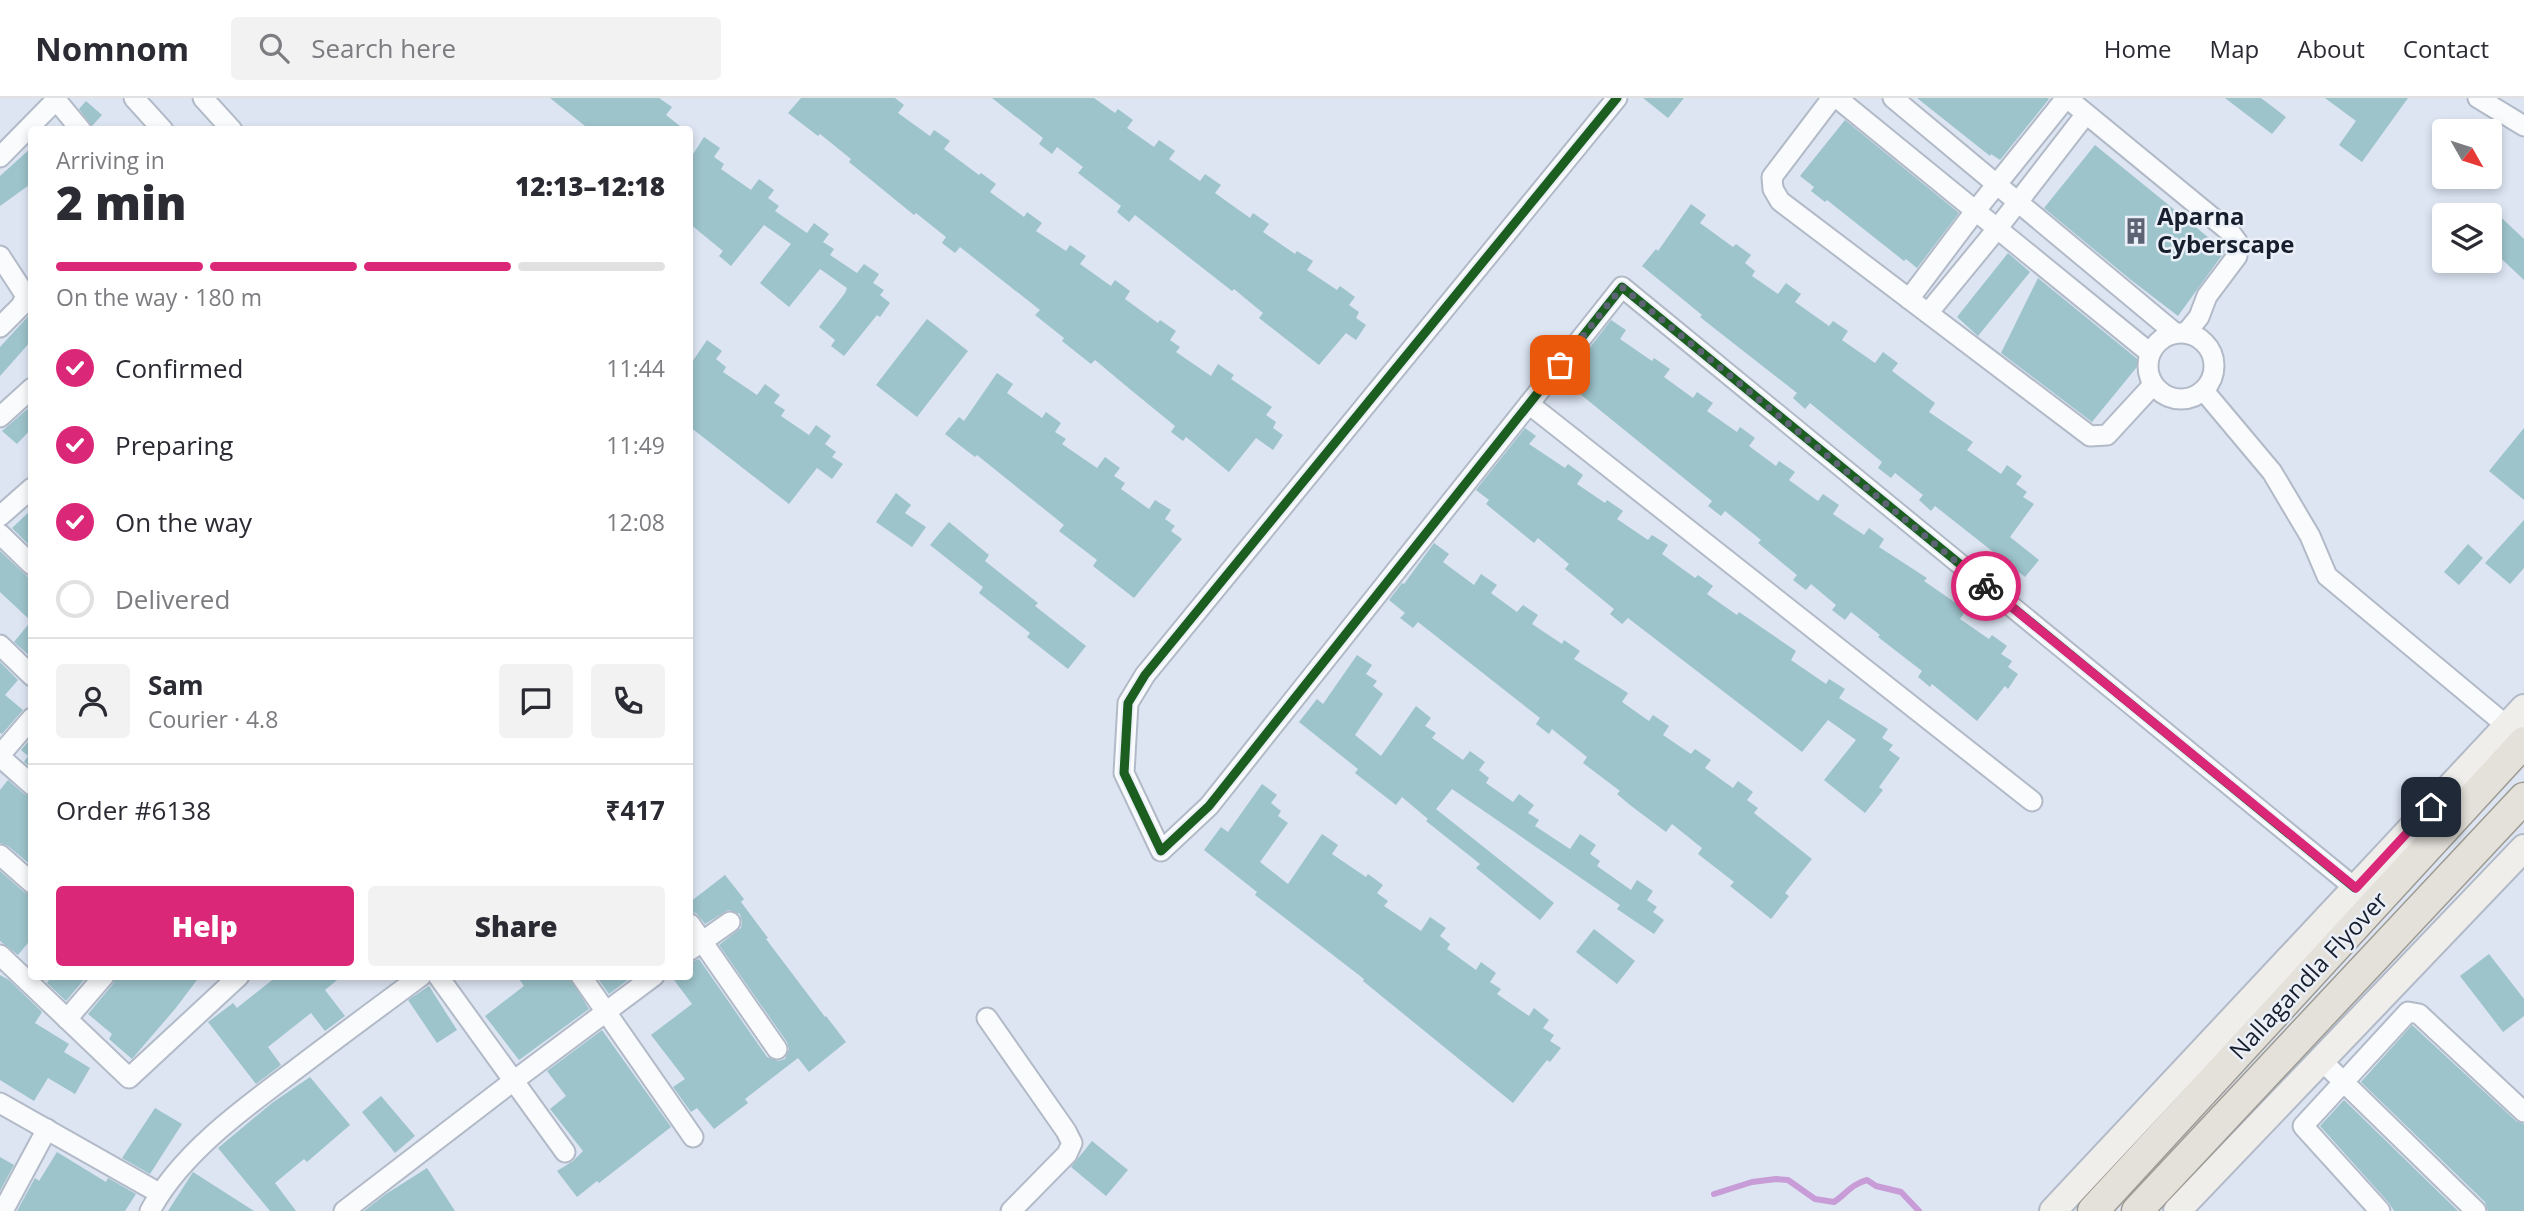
<!DOCTYPE html>
<meta charset="utf-8">
<style>
body{margin:0;font-family:"Open Sans",sans-serif;background:#f2f2f3;color:#2b2b33;height:100vh;display:flex;flex-direction:column;font-size:26px;white-space:nowrap}
*{box-sizing:border-box;margin:0}
p{font-size:23px;color:#7c7c81}
.icon{flex:none;width:38px;height:38px;fill:none;stroke:currentColor;stroke-width:2;stroke-linecap:round;stroke-linejoin:round}
.map{position:relative;flex:1;overflow:hidden}
.panel{position:absolute;left:28px;top:28px;width:665px;height:854px;display:flex;flex-direction:column;background:#fff;border-radius:7px;box-shadow:0 4px 10px #0003}
.panel>*{flex:none}
.needle{width:46px;rotate:129deg}
.buttons{position:absolute;left:2432px;top:21px;display:grid;gap:14px}
.buttons a{display:grid;place-items:center;width:70px;height:70px;border-radius:7px;background:#fff;box-shadow:0 4px 10px #0003;font-size:35px}
.pin{position:absolute;display:grid;place-items:center;width:60px;height:60px;color:#fff;margin:-30px;border-radius:14px;box-shadow:0 4px 10px #0006}
.courier{position:absolute;display:grid;place-items:center;width:70px;height:70px;margin:-35px;border:5px solid #db2777;border-radius:50%;background:#fff;color:#222;box-shadow:0 2px 9px #0007}
.summary em{font-style:normal;font-weight:800}
.summary div{display:flex;flex-direction:column-reverse}
.summary{display:flex;align-items:center;justify-content:space-between;height:119px;padding:0 28px}
h1{font-size:46px;font-weight:800;line-height:52px}
.bar{display:grid;grid-template-columns:repeat(4,1fr);gap:10px 7px;align-content:center;height:84px;padding:0 28px}
.bar i{height:9px;border-radius:5px;background:#e1e1e2}
.bar .current{background:#db2777}
.bar p{grid-column:span 4}
.line{display:flex;align-items:center;gap:18px;padding:0 28px;border-top:2px solid #e1e1e2}
.line div{flex:1}
.round{display:grid;place-items:center;flex:none;width:74px;height:74px;border-radius:7px;background:#f2f2f3}
ol{padding:0 28px;list-style:none}
li{display:flex;align-items:center;gap:21px;height:77px}
li p{margin-inline-start:auto}
li .icon{padding:7px;border-radius:50%;background:#db2777;color:#fff;stroke-width:4}
li:last-child{color:#7c7c81}
li i{width:38px;height:38px;border:4px solid #e1e1e2;border-radius:50%}
.cta{display:flex;gap:14px;margin-top:auto;padding:14px 28px}
.cta a{flex:1;height:80px;border-radius:7px;background:#db2777;color:#fff;font-size:28px;font-weight:800;line-height:80px;text-align:center}
.cta a+a{background:#f2f2f3;color:#2b2b33}
header{display:flex;align-items:center;gap:42px;box-sizing:border-box;height:98px;padding:0 35px;background:#fff;border-bottom:2px solid #e1e1e2}
header strong{font-size:33px}
nav{display:flex;gap:38px;margin-inline-start:auto;font-size:24px}
.search{width:490px;height:63px;background:#f2f2f3;display:flex;align-items:center;gap:18px;box-sizing:border-box;padding:0 24px;border-radius:7px;color:#7c7c81;font-size:26px}
.map>svg:first-child{display:block}
.lines{fill:none;stroke-linecap:round;stroke-linejoin:round}
.stream{stroke:#c89cd7;stroke-width:6}
.building{fill:#9dc3cb}
.street-casing{stroke:#b2bac8;stroke-width:23}
.secondary-casing{stroke:#b2bac8;stroke-width:30}
.primary-casing{stroke:#9e9b93;stroke-width:33}
.street{stroke:#fafbfd;stroke-width:19}
.secondary{stroke:#efeeeb;stroke-width:26}
.primary{stroke:#e4e1da;stroke-width:30}
.cycleway-casing{stroke:#eaeff8;stroke-width:13}
.cycleway{stroke:#1b5e20;stroke-width:9}
.done{stroke:#5c6473;stroke-width:7;stroke-dasharray:0 12.6}
.route{stroke:#db2777;stroke-width:9}
.labels{text-anchor:middle;stroke-width:5;stroke-linejoin:round;paint-order:stroke}
.poi-label{font-size:24px;font-weight:bold;fill:#171f2e;stroke:#eaeff8;text-anchor:start}
.street-label{font-size:24px;fill:#171f2e;stroke:#eaeff8}
</style>
<header>
<strong>Nomnom</strong>
<div class="search"><svg class="icon" aria-label="search" viewBox="0 0 24 24"><circle cx="10" cy="10" r="6"/><path d="M15 15l6 6"/></svg>Search here</div>
<nav><a>Home</a><a>Map</a><a>About</a><a>Contact</a></nav>
</header>
<div class="map">
<svg width="2524" height="1113" viewBox="0 0 2524 1113">
<rect width="100%" height="100%" fill="#dde5f3"/>
<g class="lines">
<path class="stream" d="M1714 1096 1752 1084 1776 1081 1788 1082 1815 1101 1834 1104C1846 1096 1852 1086 1867 1082L1876 1088 1901 1094 1919 1113"/>
</g>
<g class="building">
<polygon points="550,0 659,0 672,9 666,17 685,32 590,32"/>
<polygon points="801,0 895,0 904,7 898,15 930,38 934,32 950,43 944,51 979,77 981,75 996,86 990,94 1024,119 1027,114 1042,125 1036,133 1066,153 1070,147 1086,158 1080,166 1111,188 1115,182 1130,193 1125,201 1158,225 1160,222 1176,233 1170,242 1180,249 1176,254 1211,278 1218,266 1234,277 1231,281 1272,309 1266,317 1276,324 1273,330 1283,337 1273,352 1256,340 1229,374 1186,339 1183,343 1171,334 1175,328 1131,292 1095,262 1091,266 1062,243 1064,240 1035,217 1040,212 960,149 955,155 942,145 946,139 916,115 914,117 849,64 851,61 820,36 818,38 788,15"/>
<polygon points="992,0 1094,0 1115,15 1118,11 1133,22 1127,30 1154,49 1159,42 1175,53 1169,61 1200,83 1205,76 1221,87 1215,95 1250,120 1253,115 1269,126 1263,134 1295,156 1297,153 1313,163 1307,172 1337,192 1340,188 1355,199 1349,207 1359,214 1356,220 1366,227 1356,242 1346,235 1319,267 1259,220 1263,215 1234,191 1232,193 1135,117 1129,124 1117,114 1121,108 1078,75 1083,69 1057,49 1052,56 1039,46 1043,40"/>
<polygon points="1643,0 1684,0 1668,20"/>
<polygon points="1917,0 2048,0 2049,1 2000,62 1991,56 1990,58"/>
<polygon points="2225,0 2261,0 2286,19 2272,36"/>
<polygon points="2325,0 2408,0 2362,64 2339,47 2356,23"/>
<polygon points="86,3 102,17 92,28 79,11"/>
<polygon points="1845,22 1959,115 1917,170 1906,161 1904,163 1827,102 1825,104 1811,93 1814,89 1800,78"/>
<polygon points="704,39 720,50 714,59 724,66 721,71 751,92 759,81 774,92 768,100 779,108 775,113 807,135 814,125 829,136 823,144 834,151 830,157 857,175 864,166 879,176 873,185 884,192 880,197 890,205 880,219 877,217 844,258 831,248 835,242 819,229 845,195 847,190 820,171 789,209 760,185 791,146 764,127 731,168 719,158 723,153 690,126 690,61"/>
<polygon points="2095,47 2225,153 2178,218 2131,182 2044,110"/>
<polygon points="32,49 32,85 0,108 0,78"/>
<polygon points="1691,106 1706,117 1700,125 1733,149 1736,146 1751,157 1745,165 1755,173 1752,178 1778,196 1786,185 1801,196 1795,204 1829,228 1833,223 1848,233 1842,242 1875,265 1883,254 1898,265 1892,273 1935,305 1929,314 1973,344 1967,352 2001,376 2007,367 2022,378 2016,386 2027,394 2023,399 2034,406 2010,439 2039,462 2025,479 1935,408 1931,413 1919,402 1923,397 1895,375 1891,380 1878,370 1882,364 1810,305 1805,311 1793,300 1797,295 1700,219 1702,217 1642,168 1656,151 1658,153"/>
<polygon points="2490,109 2524,141 2524,182 2490,150"/>
<polygon points="2008,155 2030,174 1978,238 1957,219"/>
<polygon points="2038,180 2141,264 2092,324 2001,255"/>
<polygon points="32,214 32,242 0,278 0,249"/>
<polygon points="927,221 968,253 917,319 876,287"/>
<polygon points="1611,222 1626,232 1620,241 1652,263 1654,260 1670,271 1664,279 1693,300 1697,294 1713,305 1707,313 1737,334 1740,329 1755,340 1749,348 1776,368 1779,363 1795,374 1789,382 1818,403 1823,396 1839,407 1833,416 1864,437 1869,430 1884,441 1879,449 1927,480 1924,483 1966,512 1960,521 1989,541 1992,537 2007,548 2001,556 2012,563 2008,569 2018,576 2008,591 2005,588 1977,623 1932,586 1930,589 1918,579 1922,573 1878,539 1880,537 1851,514 1845,522 1832,512 1836,507 1811,486 1806,492 1793,482 1797,477 1758,445 1761,442 1725,413 1721,418 1708,408 1712,403 1564,283"/>
<polygon points="707,242 722,253 716,261 726,269 723,274 757,297 765,286 780,297 774,305 785,312 781,318 809,337 816,327 831,338 825,346 836,354 832,359 843,366 832,381 817,370 789,406 690,329 690,267"/>
<polygon points="997,275 1013,286 1007,295 1042,320 1046,314 1061,325 1055,334 1066,341 1062,346 1097,370 1105,359 1120,370 1114,378 1125,385 1121,391 1149,411 1155,402 1171,412 1165,421 1175,428 1171,433 1182,441 1134,500 1093,468 1097,462 1059,433 1064,427 977,357 975,359 945,336 959,319 964,323"/>
<polygon points="32,307 32,330 17,346 2,333"/>
<polygon points="1525,330 1536,338 1529,346 1565,370 1568,366 1583,377 1577,386 1605,405 1607,402 1623,413 1617,421 1648,442 1652,437 1668,447 1662,456 1695,480 1698,477 1713,488 1707,496 1737,517 1739,514 1796,553 1791,562 1826,586 1829,581 1845,591 1839,600 1888,631 1882,640 1893,647 1889,652 1900,660 1879,689 1883,692 1865,715 1824,682 1856,642 1828,622 1802,654 1628,520 1622,526 1610,516 1614,511 1565,471 1569,466 1538,440 1534,445 1486,406 1489,402 1476,392"/>
<polygon points="2524,330 2524,402 2489,373"/>
<polygon points="896,395 911,407 905,415 926,429 912,449 876,424"/>
<polygon points="32,411 32,449 31,449 12,430"/>
<polygon points="2524,422 2524,470 2510,486 2485,465"/>
<polygon points="949,424 989,457 985,463 1038,505 1035,508 1086,548 1068,571 1027,539 1030,535 979,495 983,489 930,447"/>
<polygon points="1434,445 1449,456 1443,464 1474,487 1481,476 1497,487 1491,495 1517,514 1523,507 1538,517 1532,526 1562,546 1564,542 1580,553 1574,561 1628,595 1622,604 1649,623 1653,617 1669,628 1663,637 1691,656 1695,651 1711,662 1705,670 1733,690 1738,683 1753,694 1747,702 1758,710 1754,715 1812,761 1785,795 1789,798 1771,821 1730,788 1734,784 1698,756 1702,750 1672,726 1666,734 1630,707 1617,696 1620,693 1583,665 1587,659 1552,631 1549,636 1536,626 1540,620 1418,524 1413,530 1400,520 1405,515 1389,502 1402,485 1404,486"/>
<polygon points="2468,446 2483,460 2459,487 2444,474"/>
<polygon points="0,453 32,483 32,560 14,544 31,523 0,494"/>
<polygon points="1357,557 1372,567 1366,576 1377,583 1373,588 1383,596 1355,637 1381,658 1416,608 1431,620 1425,628 1436,635 1432,640 1463,662 1470,653 1485,664 1479,672 1489,680 1486,685 1513,704 1519,696 1534,707 1528,715 1539,722 1535,728 1570,751 1580,736 1596,747 1590,756 1600,763 1597,768 1631,792 1637,782 1653,793 1647,802 1657,809 1653,814 1664,822 1654,836 1617,811 1620,807 1452,691 1436,711 1554,805 1540,822 1476,770 1480,766 1426,723 1428,721 1402,699 1396,707 1355,675 1358,671 1299,624 1317,601 1323,606"/>
<polygon points="0,564 18,582 5,597 23,612 2,636 0,635"/>
<polygon points="32,639 32,670 24,664 28,658 21,652"/>
<polygon points="8,682 24,696 32,699 32,768 8,748 0,745 0,692"/>
<polygon points="1262,686 1277,697 1271,705 1281,713 1278,718 1288,725 1260,764 1288,786 1322,736 1338,747 1332,756 1366,779 1368,776 1383,787 1377,795 1388,803 1384,808 1421,833 1430,819 1446,830 1440,838 1450,846 1447,851 1476,872 1481,864 1496,875 1490,884 1501,891 1497,896 1529,918 1534,910 1549,922 1543,930 1554,937 1550,943 1561,950 1550,964 1547,962 1513,1005 1363,883 1364,881 1255,797 1257,794 1204,752 1221,729 1228,734"/>
<polygon points="0,773 24,794 32,797 32,840 18,857 0,843"/>
<polygon points="725,777 744,801 741,804 768,840 766,841 825,919 826,918 846,944 809,974 798,960 745,1001 748,1005 714,1031 697,1010 691,1014 673,989 685,981 651,937 692,906 671,878 690,878 690,864 699,861 767,959 779,963 785,961 789,951 787,944 719,847 741,830 742,824 740,816 728,812 705,826 696,815 690,814 690,804"/>
<polygon points="1594,831 1635,863 1617,886 1576,854"/>
<polygon points="2489,856 2524,901 2524,918 2503,934 2460,878"/>
<polygon points="0,877 9,882 42,914 35,925 69,946 64,954 90,970 75,996 48,980 34,1003 0,982"/>
<polygon points="52,878 87,878 66,903 47,885"/>
<polygon points="116,878 200,878 175,911 132,961 109,941 112,936 88,916 113,886"/>
<polygon points="277,878 342,878 325,892 345,918 325,933 311,915 268,949 281,967 256,986 208,924 233,905 237,910"/>
<polygon points="517,878 569,878 589,911 519,962 485,918 524,888"/>
<polygon points="596,878 633,878 609,896"/>
<polygon points="429,888 457,932 437,945 408,902"/>
<polygon points="2412,927 2516,1023 2524,1026 2524,1113 2488,1113 2485,1104 2361,984"/>
<polygon points="602,932 671,1029 599,1085 597,1083 577,1099 557,1073 573,1063 583,1053 550,1011 566,998 547,973"/>
<polygon points="310,979 350,1027 307,1064 304,1061 275,1085 296,1113 270,1113 218,1050 272,1005"/>
<polygon points="381,998 415,1038 395,1055 362,1014"/>
<polygon points="2344,1002 2458,1113 2394,1113 2389,1105 2320,1028"/>
<polygon points="155,1010 182,1026 150,1076 122,1060"/>
<polygon points="1092,1043 1128,1072 1106,1098 1071,1069"/>
<polygon points="57,1054 106,1084 108,1080 136,1096 125,1113 17,1113 35,1080 39,1083"/>
<polygon points="0,1059 14,1067 0,1093"/>
<polygon points="427,1070 455,1113 364,1113 386,1096"/>
<polygon points="193,1074 254,1113 168,1113"/>
</g>
<g class="lines">
<defs>
<g id="street">
<polyline points="134,0 163,32"/>
<polyline points="203,0 232,32"/>
<polyline points="1617,0 1145,577 1128,605 1124,675 1161,753 1209,708 1622,189 2355,790"/>
<polyline points="1832,0 1772,79 1773,91 1780,103 2090,338 2107,337 2153,287"/>
<polyline points="1837,0 2150,255"/>
<polyline points="1893,0 2175,235"/>
<polyline points="2067,0 2230,134 2238,145 2237,158 2207,198 2199,219 2186,235"/>
<polyline points="2478,0 2524,28"/>
<polyline points="0,59 56,2 81,32"/>
<polyline points="0,158 26,198 21,208 0,229"/>
<polyline points="1909,201 1976,112 2066,0"/>
<polyline points="1928,215 1997,131 2086,16"/>
<circle cx="2181" cy="268" r="33"/>
<polyline points="2204,293 2272,374 2310,438 2327,478 2507,628"/>
<polyline points="1529,306 2032,703"/>
<polyline points="0,319 32,290"/>
<polyline points="0,418 32,390"/>
<polyline points="0,436 32,467"/>
<polyline points="0,547 32,578"/>
<polyline points="0,657 32,620"/>
<polyline points="0,659 32,687"/>
<polyline points="0,757 32,785"/>
<polyline points="690,826 777,951"/>
<polyline points="690,852 730,824"/>
<polyline points="0,857 129,980 239,878"/>
<polyline points="438,878 565,1054"/>
<polyline points="581,878 693,1039"/>
<polyline points="987,920 1066,1033 1072,1045 1067,1056 1011,1113"/>
<polyline points="67,921 104,878"/>
<polyline points="2321,962 2476,1113"/>
<polyline points="0,1005 159,1095"/>
<polyline points="3,1113 47,1031"/>
<path d="M150 1113C180 1056 244 1010 295 972 337 940 379 909 421 878"/>
<polyline points="344,1113 512,984 654,878"/>
<polyline points="2380,1113 2303,1028 2408,914 2419,916 2524,1014"/>
</g>
<g id="secondary">
<polyline points="2053,1113 2524,610"/>
<polyline points="2177,1113 2524,750"/>
</g>
<g id="primary">
<polyline points="2093,1113 2524,644"/>
<polyline points="2137,1113 2524,700"/>
</g>
</defs>
<use href="#street" class="street-casing"/>
<use href="#secondary" class="secondary-casing"/>
<use href="#primary" class="primary-casing"/>
<use href="#street" class="street"/>
<use href="#secondary" class="secondary"/>
<use href="#primary" class="primary"/>
<defs>
<polyline id="cycleway" points="1617,0 1145,577 1128,605 1124,675 1161,753 1209,708 1622,189 2355,790"/>
</defs>
<use href="#cycleway" class="cycleway-casing"/>
<use href="#cycleway" class="cycleway"/>
</g>
<g class="lines">
<polyline class="done" points="1560,267 1622,189 1986,488"/>
<polyline class="route" points="1986,488 2356,790 2431,709"/>
</g>
<defs>
<symbol id="building-bare" viewBox="-9 -9 18 18"><path d="M-4-6H4V6H1V3H-1V6H-4ZM-2.5-4.3h1.7v1.8h-1.7ZM.8-4.3h1.7v1.8H.8ZM-2.5-1h1.7V.8h-1.7ZM.8-1h1.7V.8H.8Z" fill="#5c6473" stroke="#eaeff8" stroke-width="2.5" paint-order="stroke"/></symbol>
</defs>
<g fill-rule="evenodd">
<use href="#building-bare" x="2117" y="114" width="38" height="38"/>
</g>
<g class="labels">
<g class="poi-label">
<text x="2157" y="127">Aparna<tspan x="2157" dy="28">Cyberscape</tspan></text>
</g>
<g class="street-label">
<text transform="translate(2309 878) rotate(-47)" y="8">Nallagandla Flyover</text>
</g>
</g>
</svg>
<div class="buttons">
<a><svg class="needle" viewBox="-14 -14 28 28"><path d="M0-13l5 13h-10z" fill="#e53935"/><path d="M0 13l5-13h-10z" fill="#7c7c81"/></svg></a>
<a><svg class="icon" aria-label="layers" viewBox="0 0 24 24"><path d="M12 4l9 5-9 5-9-5zM3 14l9 5 9-5"/></svg></a>
</div>
<div class="pin" style="left:1560px;top:267px;background:#ea580c"><svg class="icon" aria-label="bag" viewBox="0 0 24 24"><path d="M5 8h14l-1 12H6zM9 8a3 3 0 0 1 6 0"/></svg></div>
<div class="pin" style="left:2431px;top:709px;background:#1f2937"><svg class="icon" aria-label="home" viewBox="0 0 24 24"><path d="M3 11l9-7 9 7M6 9v11h12V9"/></svg></div>
<div class="courier" style="left:1986px;top:488px"><svg class="icon" aria-label="bike" viewBox="0 0 24 24"><circle cx="6" cy="16" r="4"/><circle cx="18" cy="16" r="4"/><path d="M6 16l4-8h5l3 8M10 8l3 8H6M13 5h3"/></svg></div>
<section class="panel">
<div class="summary"><div><h1>2 min</h1><p>Arriving in</p></div><em>12:13–12:18</em></div>
<div class="bar"><i class="current"></i><i class="current"></i><i class="current"></i><i></i><p>On the way · 180 m</p></div>
<ol>
<li><svg class="icon" aria-label="check" viewBox="0 0 24 24"><path d="M5 12l5 5 9-10"/></svg>Confirmed<p>11:44</p></li>
<li><svg class="icon" aria-label="check" viewBox="0 0 24 24"><path d="M5 12l5 5 9-10"/></svg>Preparing<p>11:49</p></li>
<li><svg class="icon" aria-label="check" viewBox="0 0 24 24"><path d="M5 12l5 5 9-10"/></svg>On the way<p>12:08</p></li>
<li><i></i>Delivered</li>
</ol>
<div class="line" style="height:126px"><a class="round"><svg class="icon" aria-label="person" viewBox="0 0 24 24"><circle cx="12" cy="8" r="4"/><path d="M4 21q1-7 8-7t8 7"/></svg></a><div><b>Sam</b><p>Courier · 4.8</p></div><a class="round"><svg class="icon" aria-label="chat" viewBox="0 0 24 24"><path d="M4 5h16v11H9l-5 4z"/></svg></a><a class="round"><svg class="icon" aria-label="phone" viewBox="0 0 24 24"><path d="M5 4h4l2 5-3 2q2 4 5 5l2-3 5 2v4C11 20 4 13 5 4z"/></svg></a></div>
<div class="line" style="height:91px"><div>Order #6138</div><b>₹417</b></div>
<div class="cta"><a>Help</a><a>Share</a></div>
</section>
</div>
